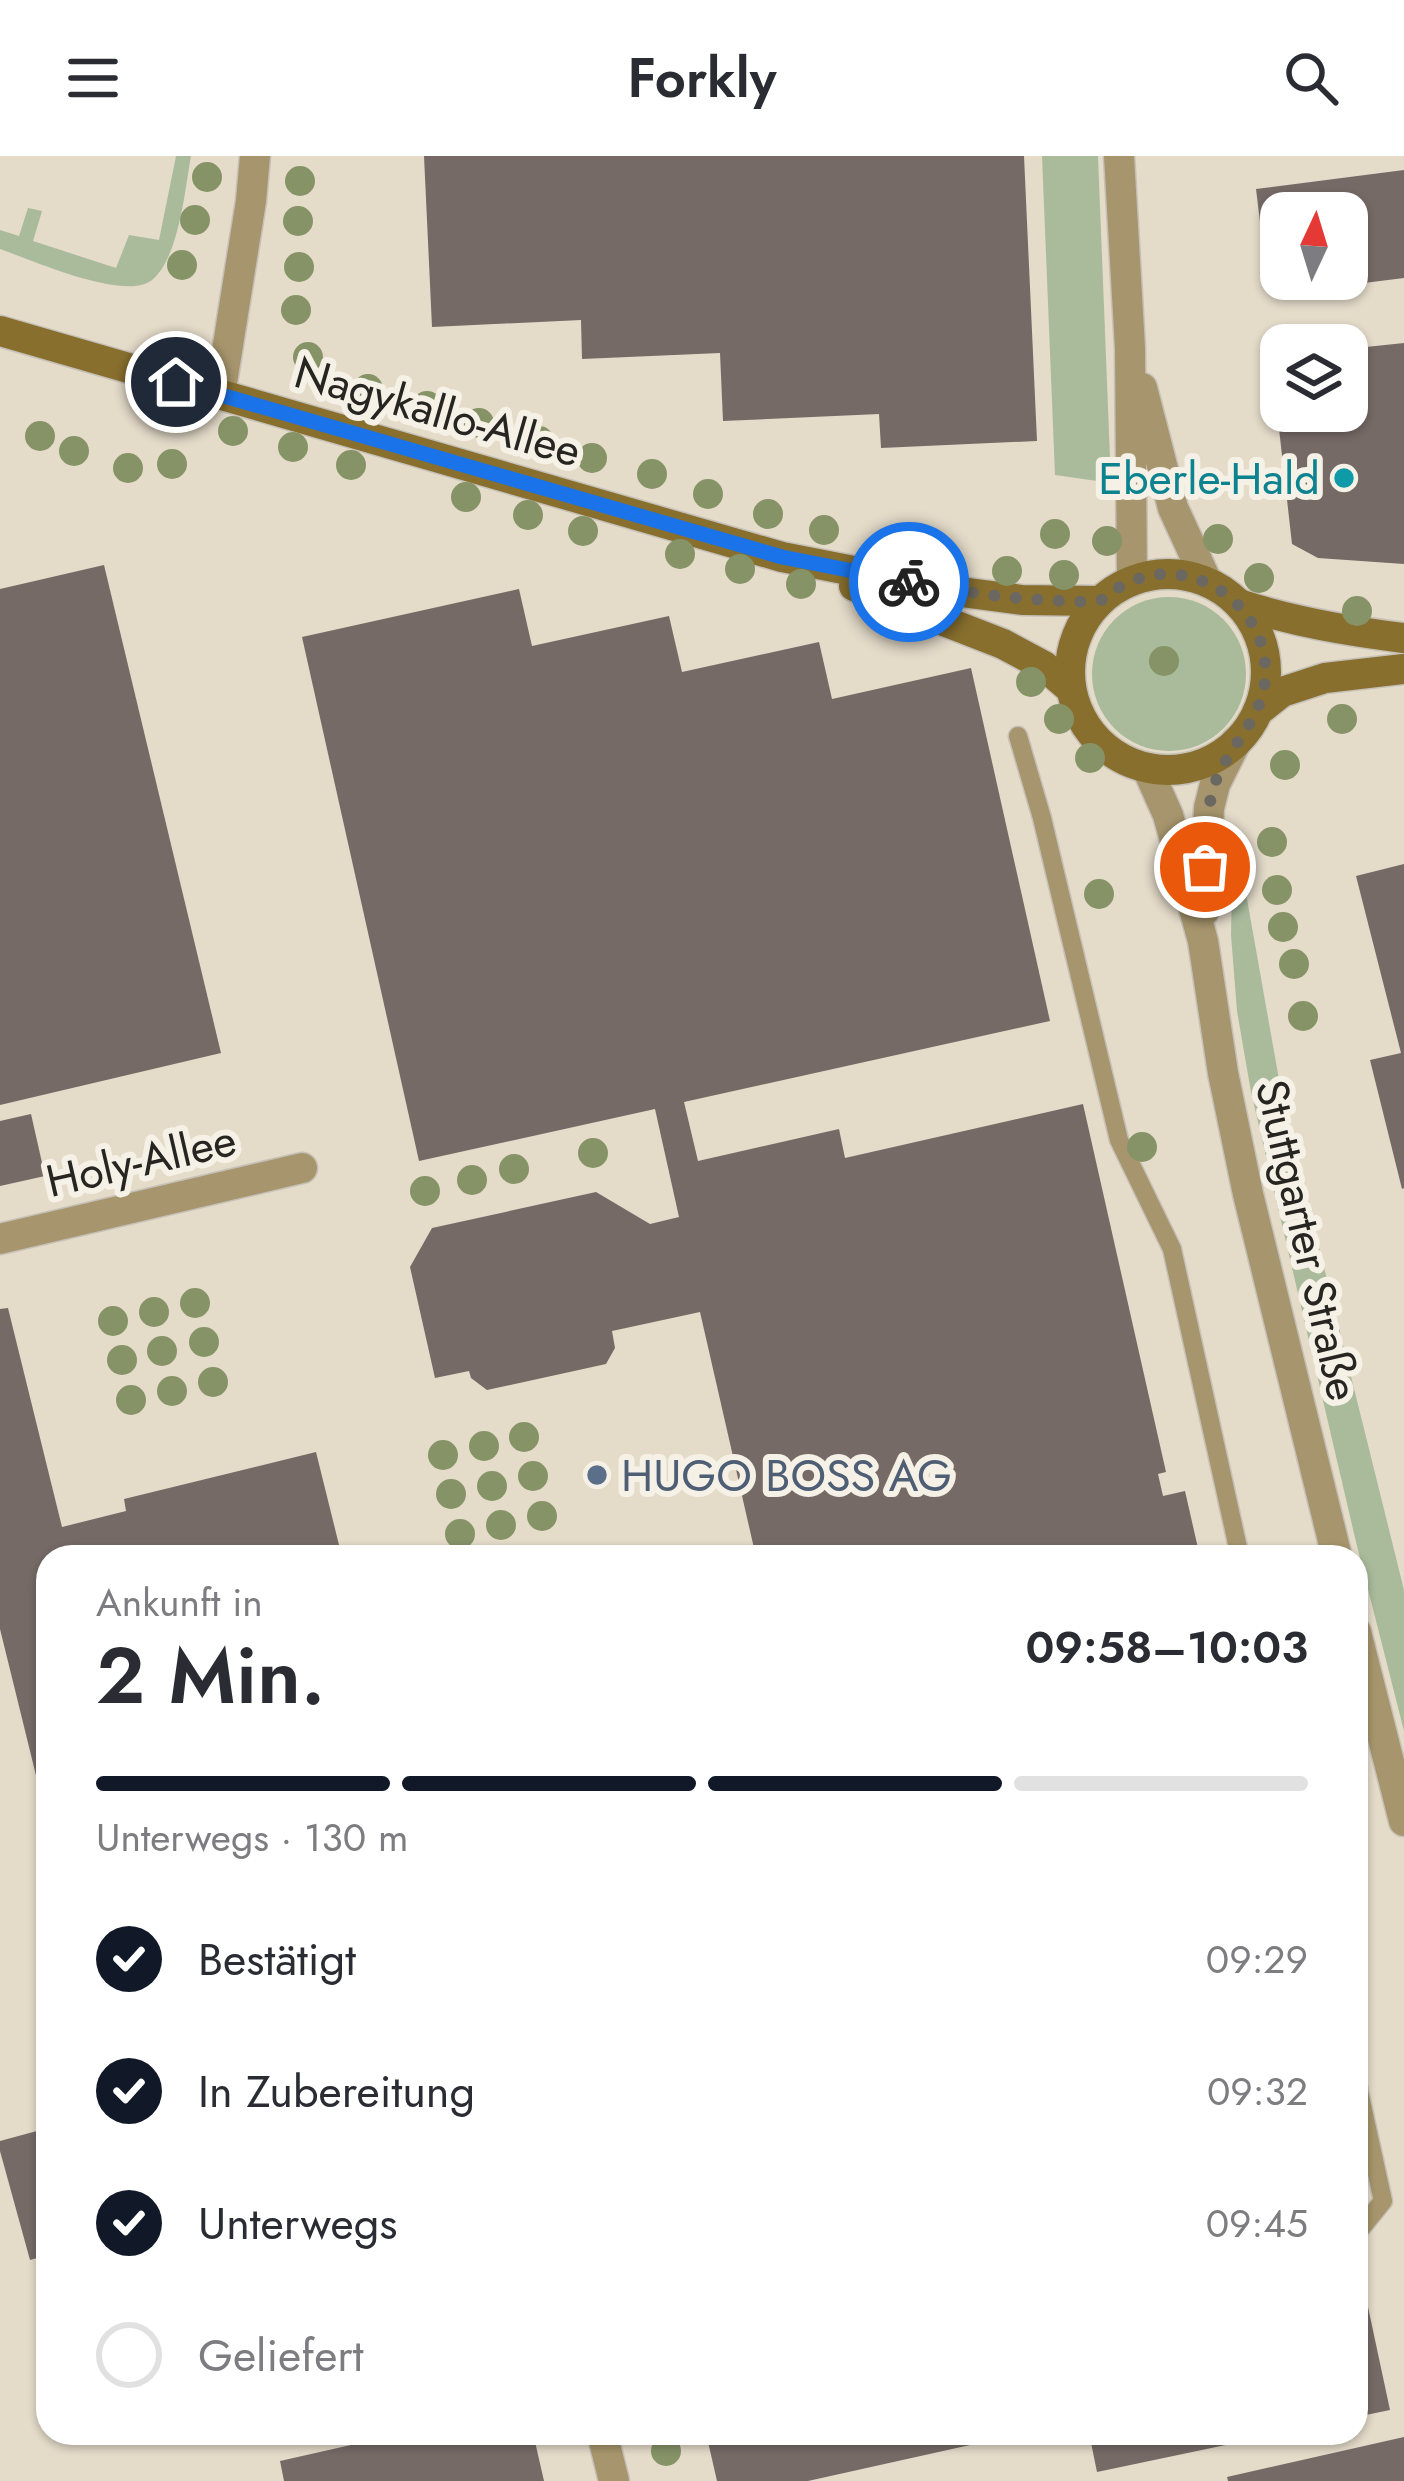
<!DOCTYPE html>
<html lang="de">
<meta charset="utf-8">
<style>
body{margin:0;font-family:Jost,sans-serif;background:#f7f7f7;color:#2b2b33;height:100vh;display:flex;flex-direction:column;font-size:45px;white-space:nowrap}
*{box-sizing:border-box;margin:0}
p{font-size:39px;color:#7c7c81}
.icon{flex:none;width:66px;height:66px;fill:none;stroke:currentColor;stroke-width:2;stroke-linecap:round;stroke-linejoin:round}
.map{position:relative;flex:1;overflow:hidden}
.panel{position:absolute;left:36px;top:1389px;width:1332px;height:900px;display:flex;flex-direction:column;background:#fff;border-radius:36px;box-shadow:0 3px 9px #0004}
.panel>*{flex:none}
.needle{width:78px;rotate:4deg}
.controls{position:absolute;left:1260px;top:36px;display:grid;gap:24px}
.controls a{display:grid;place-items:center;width:108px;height:108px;border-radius:24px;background:#fff;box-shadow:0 3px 9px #0004;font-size:60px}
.pin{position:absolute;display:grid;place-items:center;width:102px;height:102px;color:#fff;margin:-51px;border:6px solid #fff;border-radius:50%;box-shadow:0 3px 12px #0007}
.courier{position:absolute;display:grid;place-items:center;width:120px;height:120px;margin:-60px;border:9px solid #1a73e8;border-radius:50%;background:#fff;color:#222;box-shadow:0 3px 15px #0007}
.summary em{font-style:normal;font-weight:600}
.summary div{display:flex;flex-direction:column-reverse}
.summary{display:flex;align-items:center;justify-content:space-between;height:204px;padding:0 60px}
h1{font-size:78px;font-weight:600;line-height:90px}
.bar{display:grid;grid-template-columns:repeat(4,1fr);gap:18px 12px;align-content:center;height:144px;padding:0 60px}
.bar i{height:15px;border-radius:9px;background:#e1e1e2}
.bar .current{background:#111827}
.bar p{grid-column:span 4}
ol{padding:0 60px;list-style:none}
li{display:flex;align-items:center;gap:36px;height:132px}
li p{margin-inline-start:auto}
li .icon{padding:12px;border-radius:50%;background:#111827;color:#fff;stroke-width:4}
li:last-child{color:#7c7c81}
li i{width:66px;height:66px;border:6px solid #e1e1e2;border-radius:50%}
header{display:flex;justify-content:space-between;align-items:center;height:156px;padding:0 60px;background:#fff;font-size:54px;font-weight:600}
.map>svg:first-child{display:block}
.built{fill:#e4dbc9;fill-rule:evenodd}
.green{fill:#aabb9c}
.building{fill:#766a67;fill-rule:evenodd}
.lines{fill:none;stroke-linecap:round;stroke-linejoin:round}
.service-casing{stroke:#c6c1b8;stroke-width:21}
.minor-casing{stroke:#c6c1b8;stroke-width:33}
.tertiary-casing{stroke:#c6c1b8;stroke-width:33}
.secondary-casing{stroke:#c6c1b8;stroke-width:33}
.service{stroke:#a7966d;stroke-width:18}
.minor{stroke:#a7966d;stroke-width:30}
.tertiary{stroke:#a7966d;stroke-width:30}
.secondary{stroke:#886f2e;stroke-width:30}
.tree{fill:#869367}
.done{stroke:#6b6861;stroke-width:12;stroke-dasharray:0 21.6}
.route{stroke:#1a73e8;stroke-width:15}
.culture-dot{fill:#0f9aa8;stroke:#f6f1e6;stroke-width:4.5}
.service-dot{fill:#5c6f8a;stroke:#f6f1e6;stroke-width:4.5}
.labels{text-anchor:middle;stroke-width:12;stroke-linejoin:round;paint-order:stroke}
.street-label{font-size:45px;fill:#272521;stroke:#f6f1e6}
.culture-label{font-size:45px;fill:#0d838f;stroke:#f6f1e6;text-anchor:end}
.service-label{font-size:45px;fill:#4e5e75;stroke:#f6f1e6;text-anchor:start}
</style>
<header><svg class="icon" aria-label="menu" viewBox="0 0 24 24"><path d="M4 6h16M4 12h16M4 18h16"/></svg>Forkly<svg class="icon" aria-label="search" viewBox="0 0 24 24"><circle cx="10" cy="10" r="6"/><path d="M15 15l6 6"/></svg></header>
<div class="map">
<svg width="1404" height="2325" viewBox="0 0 1404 2325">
<rect width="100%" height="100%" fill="#e9e3d9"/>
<path class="built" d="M0 0H1404V2325H0ZM1281 57H1347V123H1281ZM1281 189H1347V255H1281ZM48 1401H1356V2277H48Z"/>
<g class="green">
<path d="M176 0H191C185 33 179 102 152 124 125 146 32 104 0 93V74L19 80 28 52 42 55 33 85 116 112 129 79 159 84Z"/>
<polygon points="1042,0 1098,0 1111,327 1055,319"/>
<circle cx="1169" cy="518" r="77"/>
<polygon points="1236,681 1283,946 1404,1434 1404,1575 1356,1386 1251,936 1237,855 1231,779 1233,682"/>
</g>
<g class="building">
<polygon points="424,0 1024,0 1037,285 881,292 879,258 723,265 720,197 582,203 581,164 432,171"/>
<path d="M1404 14V122L1269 139 1256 33ZM1281 57H1347V123H1281Z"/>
<polygon points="1404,187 1404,408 1318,402 1292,388 1271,202 1281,201 1281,255 1347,255 1347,193"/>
<polygon points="104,409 221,897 0,949 0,433"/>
<polygon points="519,433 532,490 669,460 682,516 819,486 832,543 971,512 1050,865 684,946 698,1005 839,973 845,1002 1083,948 1166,1316 1158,1318 1163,1340 1185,1335 1200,1401 756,1401 700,1156 612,1175 615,1192 606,1208 487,1234 471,1222 469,1215 435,1222 410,1111 432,1072 596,1036 650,1068 679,1061 655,953 419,1005 302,481"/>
<polygon points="1404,708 1404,1032 1402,1033 1370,904 1401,897 1356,720"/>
<polygon points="31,958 45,1020 0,1030 0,965"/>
<polygon points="8,1152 62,1371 126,1355 124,1343 316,1296 342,1401 48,1401 46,1660 0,1473 0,1153"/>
<polygon points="48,1714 48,1755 46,1755 37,1717"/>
<polygon points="48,1972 48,2099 30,2104 0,1995 0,1985"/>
<polygon points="1365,2137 1390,2254 1356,2261 1356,2139"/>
<polygon points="404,2277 533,2277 544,2325 284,2325 280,2305"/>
<polygon points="706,2277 1005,2277 1006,2281 808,2325 717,2325"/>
<polygon points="1089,2277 1272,2277 1273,2279 1097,2316"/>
<polygon points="1404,2281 1404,2325 1228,2325 1227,2321"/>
</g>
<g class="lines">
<defs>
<g id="service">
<polyline points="1018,580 1042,662 1119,984 1172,1093 1240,1401"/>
<polyline points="1356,1922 1383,2045 1362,2071"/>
</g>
<g id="minor">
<polyline points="220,239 251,45 255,0"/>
<polyline points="0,1083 302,1012"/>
<polyline points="602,2277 614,2325"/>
</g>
<g id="tertiary">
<polyline points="1119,0 1130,192 1132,425"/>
<polyline points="1142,232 1173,352 1207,426"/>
<polyline points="1147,612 1168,659 1203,785 1223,917 1248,1038 1337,1401"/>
<polyline points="1204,755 1209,652 1215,628 1236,586"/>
<polyline points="1356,1476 1404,1665"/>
</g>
<g id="secondary">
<polyline points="0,175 782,401 961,436 1022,444 1100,445"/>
<circle cx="1168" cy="516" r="98"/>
<polyline points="854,430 1003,488 1044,510 1071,533"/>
<path d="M1239 448C1294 466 1347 475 1404 482"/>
<polyline points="1258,555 1282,536 1325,522 1404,513"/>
</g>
</defs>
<use href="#service" class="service-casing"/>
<use href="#minor" class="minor-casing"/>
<use href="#tertiary" class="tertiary-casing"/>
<use href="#secondary" class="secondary-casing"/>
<use href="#service" class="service"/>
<use href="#minor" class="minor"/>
<use href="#tertiary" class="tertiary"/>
<use href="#secondary" class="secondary"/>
</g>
<g class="tree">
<circle cx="207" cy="21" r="15"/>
<circle cx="300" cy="25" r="15"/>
<circle cx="195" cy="64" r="15"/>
<circle cx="298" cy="65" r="15"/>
<circle cx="182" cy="109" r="15"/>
<circle cx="299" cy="111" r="15"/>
<circle cx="296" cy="154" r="15"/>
<circle cx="308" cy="201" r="15"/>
<circle cx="368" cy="233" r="15"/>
<circle cx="427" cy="250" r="15"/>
<circle cx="479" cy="267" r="15"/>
<circle cx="233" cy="275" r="15"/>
<circle cx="40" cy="280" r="15"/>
<circle cx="539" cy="285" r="15"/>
<circle cx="293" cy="291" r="15"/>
<circle cx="74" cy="295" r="15"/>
<circle cx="592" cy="302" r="15"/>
<circle cx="172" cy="308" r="15"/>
<circle cx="351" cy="309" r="15"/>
<circle cx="128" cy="312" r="15"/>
<circle cx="652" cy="318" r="15"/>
<circle cx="708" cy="338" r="15"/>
<circle cx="466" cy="341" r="15"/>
<circle cx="768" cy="358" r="15"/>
<circle cx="528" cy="359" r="15"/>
<circle cx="824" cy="374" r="15"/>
<circle cx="583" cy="375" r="15"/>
<circle cx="1055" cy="378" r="15"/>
<circle cx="1218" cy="383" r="15"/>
<circle cx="1107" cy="385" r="15"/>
<circle cx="884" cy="389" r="15"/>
<circle cx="680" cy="398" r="15"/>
<circle cx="740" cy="413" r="15"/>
<circle cx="1007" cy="415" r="15"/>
<circle cx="1064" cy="419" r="15"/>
<circle cx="1259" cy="422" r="15"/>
<circle cx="801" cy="428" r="15"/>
<circle cx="1357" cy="455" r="15"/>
<circle cx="1164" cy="505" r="15"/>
<circle cx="1031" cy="526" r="15"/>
<circle cx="1059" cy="563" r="15"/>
<circle cx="1342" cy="563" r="15"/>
<circle cx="1090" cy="602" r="15"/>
<circle cx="1285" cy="609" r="15"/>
<circle cx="1272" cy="686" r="15"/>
<circle cx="1277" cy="734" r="15"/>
<circle cx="1099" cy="738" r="15"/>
<circle cx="1283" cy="771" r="15"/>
<circle cx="1294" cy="808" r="15"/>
<circle cx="1303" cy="860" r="15"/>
<circle cx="1142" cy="991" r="15"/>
<circle cx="593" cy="997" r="15"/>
<circle cx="514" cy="1013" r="15"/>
<circle cx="472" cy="1024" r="15"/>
<circle cx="425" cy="1035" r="15"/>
<circle cx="195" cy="1147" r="15"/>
<circle cx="154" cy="1156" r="15"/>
<circle cx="113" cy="1165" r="15"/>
<circle cx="204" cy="1186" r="15"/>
<circle cx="162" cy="1195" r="15"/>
<circle cx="122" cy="1204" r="15"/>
<circle cx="213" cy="1226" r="15"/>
<circle cx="172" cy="1235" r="15"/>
<circle cx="131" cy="1244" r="15"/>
<circle cx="524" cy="1281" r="15"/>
<circle cx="484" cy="1290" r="15"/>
<circle cx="443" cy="1299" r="15"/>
<circle cx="533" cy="1320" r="15"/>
<circle cx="492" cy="1330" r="15"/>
<circle cx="451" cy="1338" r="15"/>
<circle cx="542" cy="1360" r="15"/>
<circle cx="501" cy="1369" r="15"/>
<circle cx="460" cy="1378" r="15"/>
<circle cx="666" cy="2295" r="15"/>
</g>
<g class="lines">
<path class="done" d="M909 426C963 436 1016 444 1072 445 1079 445 1092 448 1099 445 1101 445 1113 435 1114 434 1124 428 1136 423 1147 420 1210 407 1271 460 1265 524 1261 566 1227 591 1214 630 1206 656 1206 684 1205 711"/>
<polyline class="route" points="176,226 782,401 909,426"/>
</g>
<circle class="culture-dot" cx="1344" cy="322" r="12"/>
<circle class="service-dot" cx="597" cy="1319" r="12"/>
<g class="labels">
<g class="street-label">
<text transform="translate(438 255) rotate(16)" y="16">Nagykallo-Allee</text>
<text transform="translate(141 1004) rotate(-13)" y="16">Holy-Allee</text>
<text transform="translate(1308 1084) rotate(77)" y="16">Stuttgarter Straße</text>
</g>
<g class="culture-label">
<text x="1320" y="338">Eberle-Hald</text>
</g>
<g class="service-label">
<text x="621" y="1335">HUGO BOSS AG</text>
</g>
</g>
</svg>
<div class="controls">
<a><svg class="needle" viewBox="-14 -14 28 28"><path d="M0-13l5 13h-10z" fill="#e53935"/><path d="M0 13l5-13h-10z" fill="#7c7c81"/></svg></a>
<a><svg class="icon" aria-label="layers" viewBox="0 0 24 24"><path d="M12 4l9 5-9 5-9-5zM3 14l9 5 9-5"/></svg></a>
</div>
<div class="pin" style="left:1205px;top:711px;background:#ea580c"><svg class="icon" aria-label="bag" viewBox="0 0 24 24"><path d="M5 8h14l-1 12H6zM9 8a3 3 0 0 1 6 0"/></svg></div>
<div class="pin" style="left:176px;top:226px;background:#1f2937"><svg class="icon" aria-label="home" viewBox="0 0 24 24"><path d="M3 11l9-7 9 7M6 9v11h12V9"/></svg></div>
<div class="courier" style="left:909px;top:426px"><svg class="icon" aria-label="bike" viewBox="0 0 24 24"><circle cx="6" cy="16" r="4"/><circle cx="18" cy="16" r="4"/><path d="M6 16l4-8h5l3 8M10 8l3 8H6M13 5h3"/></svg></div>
<section class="panel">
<div class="summary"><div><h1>2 Min.</h1><p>Ankunft in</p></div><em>09:58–10:03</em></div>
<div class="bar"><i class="current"></i><i class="current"></i><i class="current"></i><i></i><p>Unterwegs · 130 m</p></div>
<ol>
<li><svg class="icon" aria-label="check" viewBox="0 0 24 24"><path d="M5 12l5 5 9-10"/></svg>Bestätigt<p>09:29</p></li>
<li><svg class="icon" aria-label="check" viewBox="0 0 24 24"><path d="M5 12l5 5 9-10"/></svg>In Zubereitung<p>09:32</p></li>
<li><svg class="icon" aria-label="check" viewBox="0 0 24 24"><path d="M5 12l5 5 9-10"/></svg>Unterwegs<p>09:45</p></li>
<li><i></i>Geliefert</li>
</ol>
</section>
</div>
